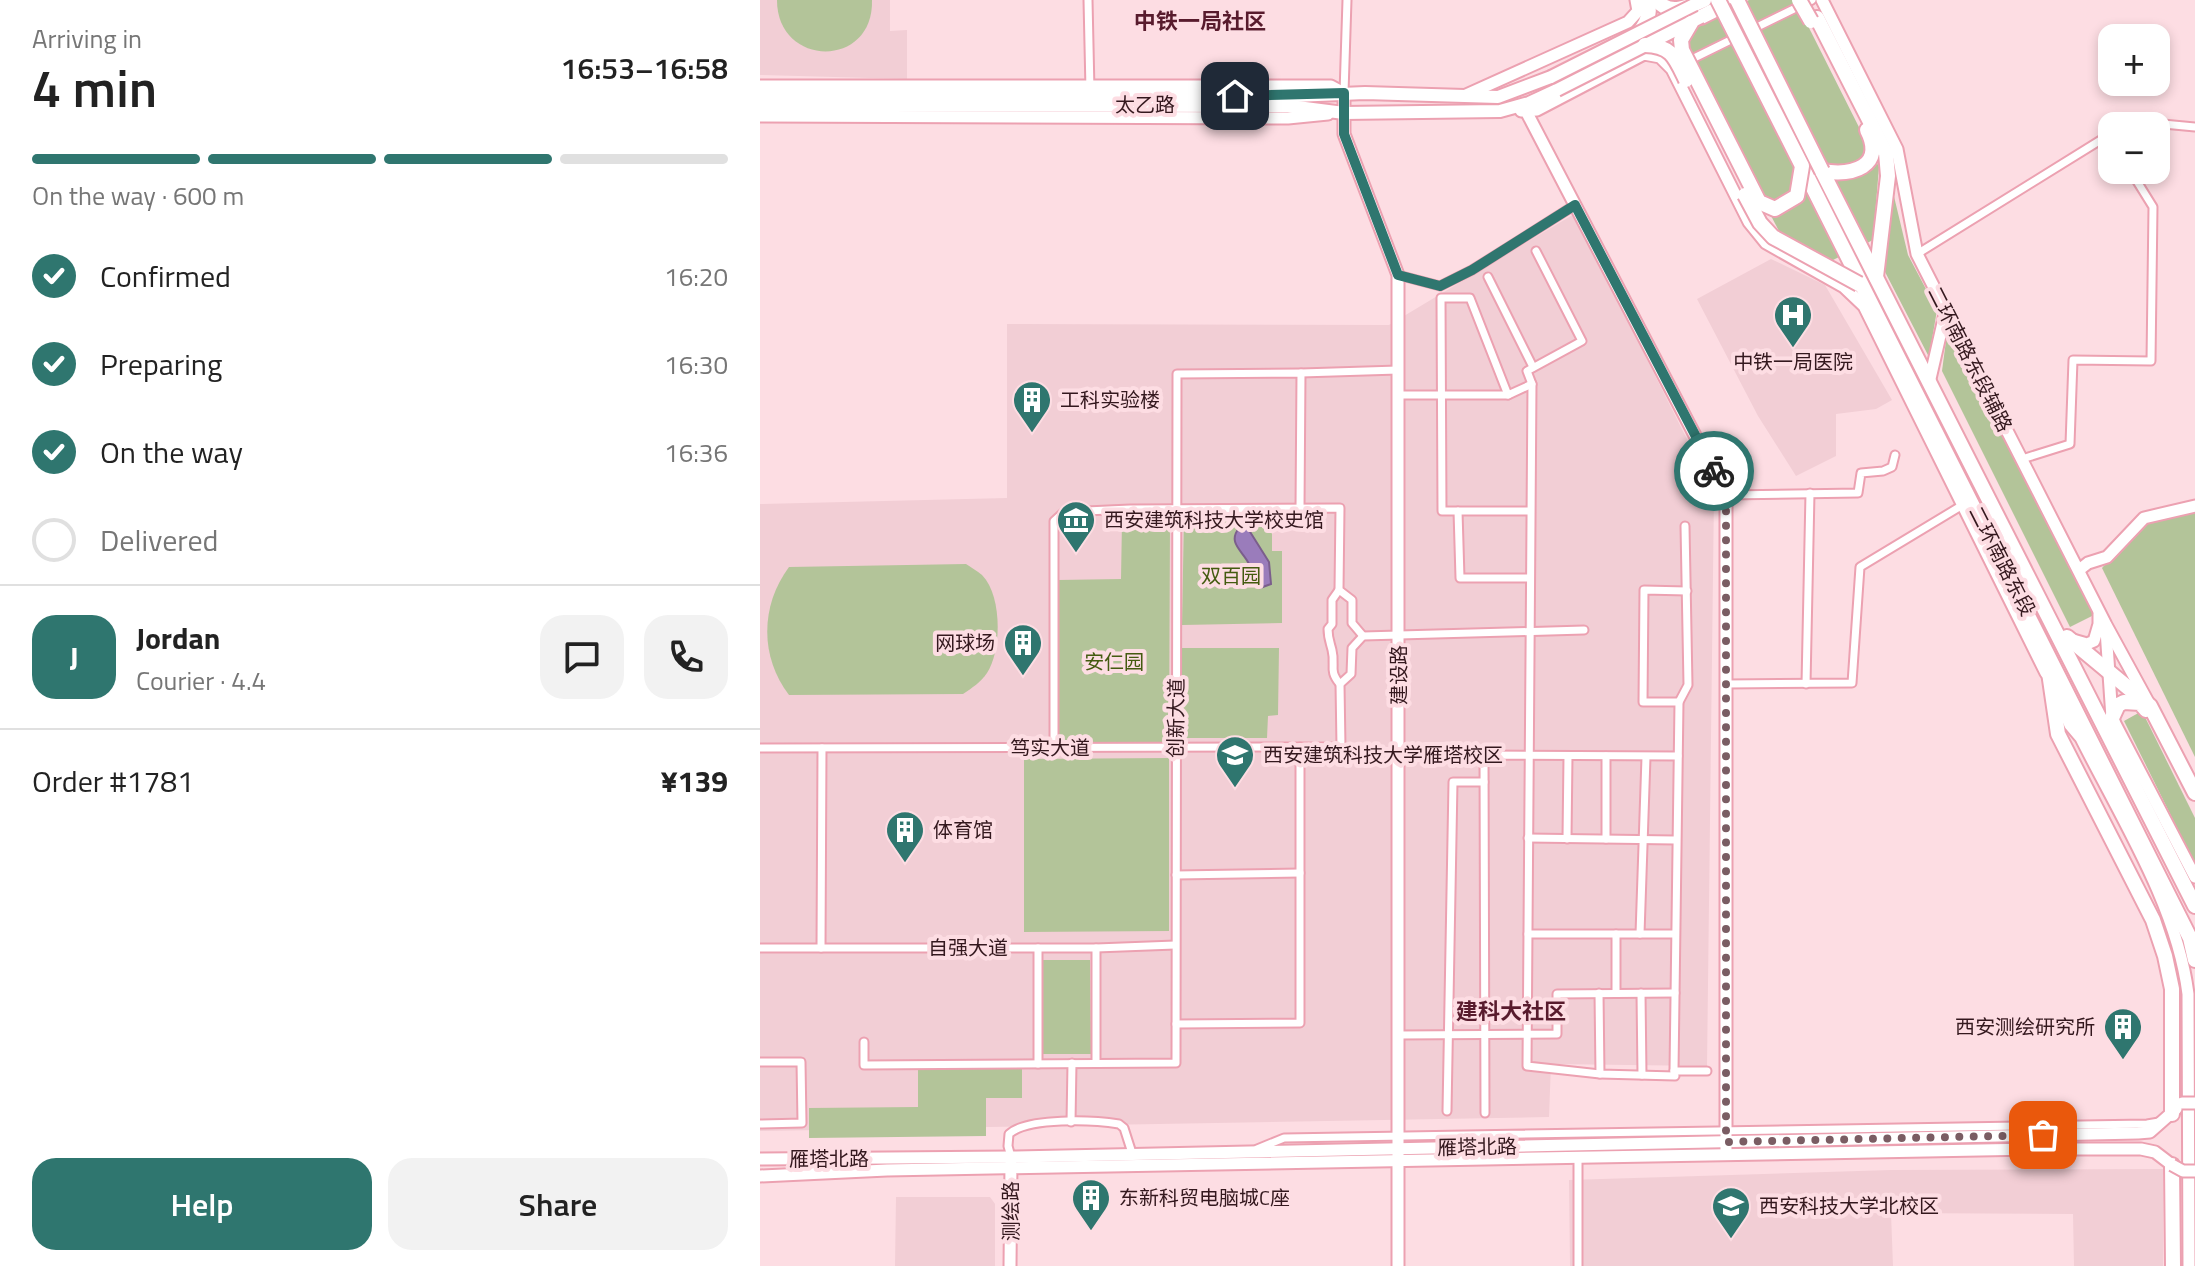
<!DOCTYPE html>
<meta charset="utf-8">
<style>
body{margin:0;font-family:"Titillium Web","Noto Sans SC",sans-serif;background:#f2f2f2;color:#222;height:100vh;display:flex;flex-direction:column;font-size:30px;white-space:nowrap}
*{box-sizing:border-box;margin:0}
p{font-size:26px;color:#767676}
.icon{flex:none;width:44px;height:44px;fill:none;stroke:currentColor;stroke-width:2;stroke-linecap:round;stroke-linejoin:round}
.map{position:relative;flex:1;overflow:hidden}
.side{display:flex;flex-direction:column;background:#fff;width:760px}
.side>*{flex:none}
.tools{position:absolute;left:1338px;top:24px;display:grid;gap:16px}
.tools a{display:grid;place-items:center;width:72px;height:72px;border-radius:16px;background:#fff;box-shadow:0 4px 12px #0003;font-size:40px}
.pin{position:absolute;display:grid;place-items:center;width:68px;height:68px;color:#fff;margin:-34px;border-radius:16px;box-shadow:0 4px 12px #0006}
.courier{position:absolute;display:grid;place-items:center;width:80px;height:80px;margin:-40px;border:6px solid #2f766f;border-radius:50%;background:#fff;color:#222;box-shadow:0 2px 10px #0007}
.headline em{font-style:normal;font-weight:600}
.headline div{display:flex;flex-direction:column-reverse}
.headline{display:flex;align-items:center;justify-content:space-between;height:136px;padding:0 32px}
h1{font-size:52px;font-weight:600;line-height:60px}
.bar{display:grid;grid-template-columns:repeat(4,1fr);gap:12px 8px;align-content:center;height:96px;padding:0 32px}
.bar i{height:10px;border-radius:6px;background:#e0e0e0}
.bar .active{background:#2f766f}
.bar p{grid-column:span 4}
.line{display:flex;align-items:center;gap:20px;padding:0 32px;border-top:2px solid #e0e0e0}
.line div{flex:1}
.round{display:grid;place-items:center;flex:none;width:84px;height:84px;border-radius:24px;background:#f2f2f2}
ol{padding:0 32px;list-style:none}
li{display:flex;align-items:center;gap:24px;height:88px}
li p{margin-inline-start:auto}
li .icon{padding:8px;border-radius:50%;background:#2f766f;color:#fff;stroke-width:4}
li:last-child{color:#767676}
li i{width:44px;height:44px;border:4px solid #e0e0e0;border-radius:50%}
.button{display:flex;gap:16px;margin-top:auto;padding:16px 32px}
.button a{flex:1;height:92px;border-radius:24px;background:#2f766f;color:#fff;font-size:32px;font-weight:600;line-height:92px;text-align:center}
.button a+a{background:#f2f2f2;color:#222}
main{display:flex;flex:1;min-height:0}
.map>svg:first-child{display:block}
.built{fill:#f2ced5}
.green{fill:#b3c499}
.water{fill:#9a7cbb;stroke:#7b5e8c;stroke-width:2}
.lines{fill:none;stroke-linecap:round;stroke-linejoin:round}
.street-casing{stroke:#eca1b1;stroke-width:11}
.secondary-casing{stroke:#eca1b1;stroke-width:15}
.primary-casing{stroke:#eca1b1;stroke-width:16}
.highway-casing{stroke:#eca1b1;stroke-width:18}
.street{stroke:#fff;stroke-width:7}
.secondary{stroke:#fff;stroke-width:11}
.primary{stroke:#fff;stroke-width:12}
.highway{stroke:#fff;stroke-width:14}
.secondary-bridge-casing{stroke:#eca1b1;stroke-width:15;stroke-linecap:butt}
.primary-bridge-casing{stroke:#eca1b1;stroke-width:16;stroke-linecap:butt}
.highway-bridge-casing{stroke:#eca1b1;stroke-width:18;stroke-linecap:butt}
.secondary-bridge{stroke:#fff;stroke-width:11}
.primary-bridge{stroke:#fff;stroke-width:12}
.highway-bridge{stroke:#fff;stroke-width:14}
.done{stroke:#7a5d63;stroke-width:8;stroke-dasharray:0 14.4}
.route{stroke:#2f766f;stroke-width:10}
.labels{text-anchor:middle;stroke-width:8;stroke-linejoin:round;paint-order:stroke}
.street-label{font-size:20px;fill:#34181e;stroke:#fddde3}
.poi-label{font-size:20px;fill:#34181e;stroke:#fddde3;text-anchor:start}
.park-label{font-size:20px;fill:#445b10;stroke:#fddde3}
.neighbourhood-label{font-size:22px;font-weight:bold;fill:#581b2d;stroke:#fddde3}
</style>
<main>
<section class="side">
<div class="headline"><div><h1>4 min</h1><p>Arriving in</p></div><em>16:53–16:58</em></div>
<div class="bar"><i class="active"></i><i class="active"></i><i class="active"></i><i></i><p>On the way · 600 m</p></div>
<ol>
<li><svg class="icon" aria-label="check" viewBox="0 0 24 24"><path d="M5 12l5 5 9-10"/></svg>Confirmed<p>16:20</p></li>
<li><svg class="icon" aria-label="check" viewBox="0 0 24 24"><path d="M5 12l5 5 9-10"/></svg>Preparing<p>16:30</p></li>
<li><svg class="icon" aria-label="check" viewBox="0 0 24 24"><path d="M5 12l5 5 9-10"/></svg>On the way<p>16:36</p></li>
<li><i></i>Delivered</li>
</ol>
<div class="line" style="height:144px"><b class="round" style="background:#2f766f;color:#fff">J</b><div><b>Jordan</b><p>Courier · 4.4</p></div><a class="round"><svg class="icon" aria-label="chat" viewBox="0 0 24 24"><path d="M4 5h16v11H9l-5 4z"/></svg></a><a class="round"><svg class="icon" aria-label="phone" viewBox="0 0 24 24"><path d="M5 4h4l2 5-3 2q2 4 5 5l2-3 5 2v4C11 20 4 13 5 4z"/></svg></a></div>
<div class="line" style="height:104px"><div>Order #1781</div><b>¥139</b></div>
<div class="button"><a>Help</a><a>Share</a></div>
</section>
<div class="map">
<svg width="1435" height="1266" viewBox="0 0 1435 1266">
<rect width="100%" height="100%" fill="#fddde3"/>
<g class="built">
<polygon points="0,0 130,0 130,31 147,30 147,79 0,75"/>
<polygon points="814,214 954,493 947,1066 791,1064 789,1117 0,1131 0,504 247,498 247,324 629,325"/>
<polygon points="1011,259 1065,285 1132,400 1116,409 1076,414 1076,456 1036,476 998,416 937,299"/>
<polygon points="1403,1169 1403,1266 1314,1266 1313,1214 1131,1213 1133,1266 810,1266 809,1180 1131,1170"/>
<polygon points="136,1197 230,1197 235,1204 235,1266 135,1266"/>
</g>
<g class="green">
<path d="M17 0H112C114 69 17 68 17 0Z"/>
<polygon points="989,0 1035,0 1119,167 1113,240 1069,262 1021,235 924,49 930,31"/>
<polygon points="1132,188 1148,255 1177,310 1169,357 1123,268"/>
<polygon points="1188,326 1334,615 1310,627 1182,371"/>
<polygon points="1435,510 1435,757 1342,568 1384,522"/>
<polygon points="512,515 512,551 522,551 522,623 422,625 424,516"/>
<polygon points="362,521 410,521 409,745 298,745 298,580 361,579"/>
<path d="M206 564C211 567 217 571 222 575 242 595 242 650 227 673 221 682 212 688 203 694L29 695C0 657 0 606 29 567Z"/>
<polygon points="421,648 519,648 518,715 508,716 507,738 420,738"/>
<polygon points="1382,711 1435,818 1435,864 1364,721"/>
<polygon points="409,758 409,931 264,932 264,759"/>
<polygon points="283,960 330,960 331,1054 283,1054"/>
<polygon points="262,1063 262,1098 226,1098 226,1136 49,1138 49,1108 158,1107 158,1064"/>
</g>
<path class="water" d="M487 527 509 562 511 584 500 588C489 577 495 575 489 564 483 551 467 543 479 528Z"/>
<g class="lines">
<defs>
<g id="street">
<polyline points="328,0 330,90"/>
<polyline points="928,61 1052,0"/>
<polyline points="584,93 587,0"/>
<polyline points="1371,126 1382,122 1435,127"/>
<polyline points="776,251 822,341 767,371 772,384 767,1066 840,1074 915,1076 914,1071"/>
<polyline points="1157,254 1352,133"/>
<polyline points="638,275 680,286 712,270 815,205"/>
<polyline points="728,277 773,367"/>
<polyline points="541,373 638,370"/>
<polyline points="638,395 748,395 772,384"/>
<polyline points="748,395 710,298 681,298 682,511 770,511"/>
<polyline points="1262,459 1310,444 1313,360 1391,361 1393,207 1370,170"/>
<polyline points="966,495 1098,493 1101,473 1123,471 1132,467 1135,455"/>
<polyline points="698,511 700,578 769,578"/>
<polyline points="925,526 928,685 919,702 914,1071 947,1071"/>
<path d="M579 590 572 600V624L568 629C568 638 570 642 572 650 576 666 568 670 580 684"/>
<polyline points="967,684 1092,683 1100,567 1201,506"/>
<polyline points="1046,684 1050,493"/>
<polyline points="919,702 883,702 884,590 927,591"/>
<polyline points="0,748 581,747 580,684 591,674 592,648 603,636 824,630"/>
<polyline points="294,748 294,521 304,512 370,509 580,508 579,590 592,600 592,623 603,636"/>
<polyline points="846,756 846,839"/>
<polyline points="768,838 915,840"/>
<polyline points="807,839 808,756"/>
<polyline points="416,875 540,873"/>
<polyline points="768,934 915,934"/>
<polyline points="856,934 856,993"/>
<polyline points="880,934 886,757"/>
<polyline points="0,948 336,948 415,945"/>
<polyline points="61,948 62,748"/>
<polyline points="278,948 278,1064"/>
<polyline points="839,993 840,1074"/>
<polyline points="881,993 882,1075"/>
<polyline points="416,1024 540,1023 540,747"/>
<polyline points="639,1035 797,1034 797,994 915,993"/>
<polyline points="104,1042 104,1065 416,1063 417,374 541,373 540,508"/>
<polyline points="0,1062 41,1062 42,1123 0,1124"/>
<polyline points="336,1063 336,948"/>
<polyline points="687,1111 693,782 724,782"/>
<polyline points="725,1113 724,755 918,756"/>
<polyline points="311,1122 312,1063"/>
<polyline points="497,1149 524,1138 1387,1124 1399,1122"/>
<path d="M251 1157 248 1146 249 1134C268 1117 333 1120 359 1124L364 1128 372 1153"/>
<polyline points="818,1158 818,1266"/>
</g>
<g id="secondary">
<polyline points="1062,0 1137,149 1157,254 1346,625 1388,702"/>
<polyline points="0,86 571,86 584,93 584,134 638,275 638,1266"/>
<polyline points="706,95 868,22 878,11 876,0"/>
<polyline points="761,111 777,110 884,54 900,57 912,69 989,222 1006,243 1084,287 1104,306 1286,673"/>
<polyline points="766,111 966,495 966,1149"/>
<polyline points="0,116 528,118 568,114"/>
<polyline points="1169,383 1186,310"/>
<polyline points="1319,570 1328,563 1347,557 1384,518 1435,506"/>
<polyline points="1346,630 1352,718 1435,877"/>
<polyline points="1313,640 1327,644 1334,641 1339,624 1339,614"/>
<path d="M1296 694 1310 725 1321 738C1361 818 1417 905 1428 994L1429 1266"/>
<polyline points="0,1159 251,1157 1378,1133 1390,1132 1416,1109"/>
<polyline points="0,1176 127,1170 1276,1149 1381,1149 1395,1152 1412,1165"/>
<polyline points="250,1266 251,1163"/>
</g>
<g id="primary">
<polyline points="0,96 534,96 605,93 738,97 791,77"/>
<polyline points="0,105 529,106 584,113 740,111 769,103 797,90"/>
</g>
<g id="highway">
<path d="M897 0C908 16 929 7 944 0"/>
<polyline points="941,17 975,0"/>
<polyline points="1057,18 1126,153 1128,176 1116,277"/>
<path d="M877 35C886 25 893 13 886 0"/>
<polyline points="1042,166 1430,938 1435,960"/>
<polyline points="1062,171 1435,906"/>
<path d="M1062 171C1092 176 1126 167 1107 130"/>
<polyline points="1307,637 1390,706 1435,793"/>
<polyline points="1287,659 1298,734 1393,920 1405,956 1412,989 1412,1114"/>
<polyline points="1354,735 1352,718 1358,705 1364,702 1380,703 1386,710"/>
<polyline points="1412,1165 1413,1266"/>
</g>
</defs>
<use href="#street" class="street-casing"/>
<use href="#secondary" class="secondary-casing"/>
<use href="#primary" class="primary-casing"/>
<use href="#highway" class="highway-casing"/>
<use href="#street" class="street"/>
<use href="#secondary" class="secondary"/>
<use href="#primary" class="primary"/>
<use href="#highway" class="highway"/>
<defs>
<g id="secondary-bridge">
<polyline points="1422,1103 1435,1103"/>
<polyline points="1412,1165 1423,1171 1435,1171"/>
</g>
<g id="primary-bridge">
<polyline points="791,77 934,5"/>
<polyline points="797,90 941,17"/>
</g>
<g id="highway-bridge">
<polyline points="977,0 1062,171"/>
<polyline points="1039,0 1051,21"/>
<polyline points="931,23 921,40 922,50 999,202 1015,209 1037,196 1042,166 958,0"/>
<path d="M885 45C912 46 915 57 926 80"/>
<polyline points="985,195 1000,223 1013,237 1099,284"/>
</g>
</defs>
<use href="#secondary-bridge" class="secondary-bridge-casing"/>
<use href="#primary-bridge" class="primary-bridge-casing"/>
<use href="#highway-bridge" class="highway-bridge-casing"/>
<use href="#secondary-bridge" class="secondary-bridge"/>
<use href="#primary-bridge" class="primary-bridge"/>
<use href="#highway-bridge" class="highway-bridge"/>
</g>
<g class="lines">
<polyline class="done" points="954,471 966,495 966,1142 1283,1135"/>
<polyline class="route" points="475,96 584,93 584,134 638,275 680,286 712,270 815,205 954,471"/>
</g>
<defs>
<symbol id="hospital-pin" viewBox="-11 -11 22 30"><path d="M0 17L-7.5 6A9.5 9.5 0 1 1 7.5 6Z" fill="#2f766f" stroke="#fddde3"/><path d="M-5-5h3v3.5h4V-5h3V5h-3V1.5h-4V5h-3Z" fill="#fff"/></symbol>
<symbol id="building-pin" viewBox="-11 -11 22 30"><path d="M0 17L-7.5 6A9.5 9.5 0 1 1 7.5 6Z" fill="#2f766f" stroke="#fddde3"/><path d="M-4-6H4V6H1V3H-1V6H-4ZM-2.5-4.3h1.7v1.8h-1.7ZM.8-4.3h1.7v1.8H.8ZM-2.5-1h1.7V.8h-1.7ZM.8-1h1.7V.8H.8Z" fill="#fff"/></symbol>
<symbol id="museum-pin" viewBox="-11 -11 22 30"><path d="M0 17L-7.5 6A9.5 9.5 0 1 1 7.5 6Z" fill="#2f766f" stroke="#fddde3"/><path d="M0-6L6-3V-2H-6V-3ZM-5-1h2V3h-2ZM-1-1h2V3h-2ZM3-1h2V3H3ZM-6 4H6V6H-6Z" fill="#fff"/></symbol>
<symbol id="university-pin" viewBox="-11 -11 22 30"><path d="M0 17L-7.5 6A9.5 9.5 0 1 1 7.5 6Z" fill="#2f766f" stroke="#fddde3"/><path d="M0-5L7-2L0 1L-7-2ZM-4 1L0 2.5L4 1V4Q0 6-4 4Z" fill="#fff"/></symbol>
</defs>
<g fill-rule="evenodd">
<use href="#hospital-pin" x="1011" y="293" width="44" height="60"/>
<use href="#building-pin" x="250" y="378" width="44" height="60"/>
<use href="#museum-pin" x="294" y="498" width="44" height="60"/>
<use href="#building-pin" x="241" y="621" width="44" height="60"/>
<use href="#university-pin" x="453" y="733" width="44" height="60"/>
<use href="#building-pin" x="123" y="808" width="44" height="60"/>
<use href="#building-pin" x="1341" y="1005" width="44" height="60"/>
<use href="#building-pin" x="309" y="1176" width="44" height="60"/>
<use href="#university-pin" x="949" y="1184" width="44" height="60"/>
</g>
<g class="labels">
<g class="street-label">
<text x="385" y="112">太乙路</text>
<text transform="translate(1210 359) rotate(63)" y="7">二环南路东段辅路</text>
<text transform="translate(1242 561) rotate(63)" y="7">二环南路东段</text>
<text transform="translate(639 675) rotate(-90)" y="7">建设路</text>
<text transform="translate(416 718) rotate(-89)" y="7">创新大道</text>
<text x="290" y="755">笃实大道</text>
<text x="208" y="955">自强大道</text>
<text transform="translate(717 1147) rotate(-1)" y="7">雁塔北路</text>
<text x="69" y="1166">雁塔北路</text>
<text transform="translate(251 1211) rotate(-90)" y="7">测绘路</text>
</g>
<g class="poi-label">
<text x="1033" y="369" text-anchor="middle">中铁一局医院</text>
<text x="300" y="407">工科实验楼</text>
<text x="344" y="527">西安建筑科技大学校史馆</text>
<text x="235" y="650" text-anchor="end">网球场</text>
<text x="503" y="762">西安建筑科技大学雁塔校区</text>
<text x="173" y="837">体育馆</text>
<text x="1335" y="1034" text-anchor="end">西安测绘研究所</text>
<text x="359" y="1205">东新科贸电脑城C座</text>
<text x="999" y="1213">西安科技大学北校区</text>
</g>
<g class="park-label">
<text x="471" y="583">双百园</text>
<text x="354" y="669">安仁园</text>
</g>
<g class="neighbourhood-label">
<text x="440" y="29">中铁一局社区</text>
<text x="751" y="1019">建科大社区</text>
</g>
</g>
</svg>
<div class="tools">
<a>+</a>
<a>−</a>
</div>
<div class="pin" style="left:1283px;top:1135px;background:#ea580c"><svg class="icon" aria-label="bag" viewBox="0 0 24 24"><path d="M5 8h14l-1 12H6zM9 8a3 3 0 0 1 6 0"/></svg></div>
<div class="pin" style="left:475px;top:96px;background:#1f2937"><svg class="icon" aria-label="home" viewBox="0 0 24 24"><path d="M3 11l9-7 9 7M6 9v11h12V9"/></svg></div>
<div class="courier" style="left:954px;top:471px"><svg class="icon" aria-label="bike" viewBox="0 0 24 24"><circle cx="6" cy="16" r="4"/><circle cx="18" cy="16" r="4"/><path d="M6 16l4-8h5l3 8M10 8l3 8H6M13 5h3"/></svg></div>
</div>
</main>
